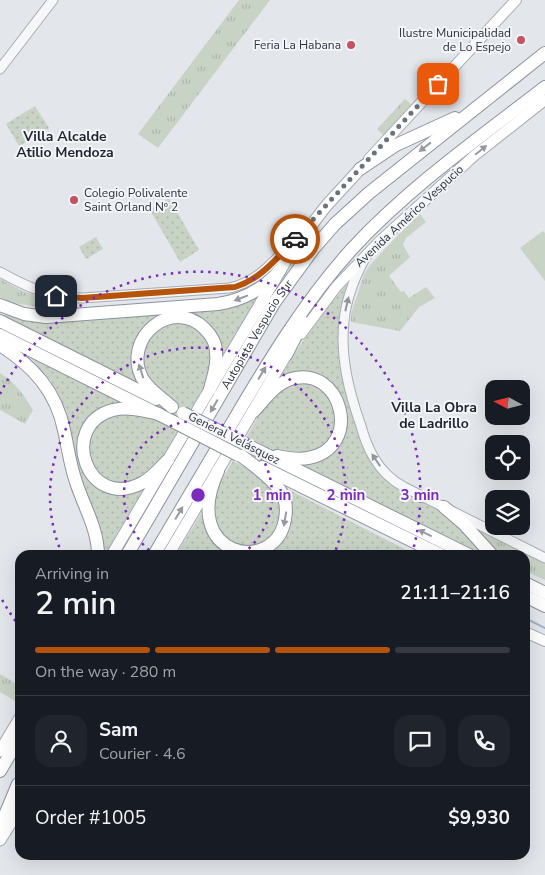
<!DOCTYPE html>
<meta charset="utf-8">
<style>
body{margin:0;font-family:"Nunito Sans",sans-serif;background:#20242c;color:#f1f3f6;height:100vh;display:flex;flex-direction:column;font-size:19px;white-space:nowrap}
*{box-sizing:border-box;margin:0}
p{font-size:16px;color:#9ea1a6}
.icon{flex:none;width:28px;height:28px;fill:none;stroke:currentColor;stroke-width:2;stroke-linecap:round;stroke-linejoin:round}
.map{position:relative;flex:1;overflow:hidden}
.details{position:absolute;left:15px;top:550px;width:515px;height:310px;display:flex;flex-direction:column;background:#171b24;border-radius:15px;box-shadow:0 5px 20px #0002}
.details>*{flex:none}
.needle{width:32px;rotate:277deg}
.buttons{position:absolute;left:485px;top:380px;display:grid;gap:10px}
.buttons a{display:grid;place-items:center;width:45px;height:45px;border-radius:10px;background:#171b24;box-shadow:0 5px 20px #0002;font-size:25px}
.pin{position:absolute;display:grid;place-items:center;width:42px;height:42px;color:#fff;margin:-21px;border-radius:10px;box-shadow:0 2px 8px #0006}
.courier{position:absolute;display:grid;place-items:center;width:50px;height:50px;margin:-25px;border:4px solid #b45309;border-radius:50%;background:#fff;color:#222;box-shadow:0 1px 6px #0007}
.overview em{font-style:normal;font-weight:600}
.overview div{display:flex;flex-direction:column-reverse}
.overview{display:flex;align-items:center;justify-content:space-between;height:85px;padding:0 20px}
h1{font-size:32px;font-weight:600;line-height:38px}
.bar{display:grid;grid-template-columns:repeat(4,1fr);gap:8px 5px;align-content:center;height:60px;padding:0 20px}
.bar i{height:6px;border-radius:4px;background:#363941}
.bar .selected{background:#b45309}
.bar p{grid-column:span 4}
.line{display:flex;align-items:center;gap:12px;padding:0 20px;border-top:1px solid #363941}
.line div{flex:1}
.round{display:grid;place-items:center;flex:none;width:52px;height:52px;border-radius:15px;background:#20242c}
.map>svg:first-child{display:block}
.grass{fill:url(#grass-dots)}
.park{fill:url(#park-tufts)}
.pitch{fill:#c9d3c5}
.lines{fill:none;stroke-linecap:round;stroke-linejoin:round}
.stream{stroke:#a2b3c7;stroke-width:2}
.tertiary-casing{stroke:#a8adb4;stroke-width:11}
.secondary-casing{stroke:#a8adb4;stroke-width:12}
.primary-casing{stroke:#a4aab5;stroke-width:13}
.motorway-casing{stroke:#8c93a0;stroke-width:14}
.tertiary{stroke:#f6f7f9;stroke-width:9}
.secondary{stroke:#fff;stroke-width:10}
.primary{stroke:#fff;stroke-width:11}
.motorway{stroke:#fff;stroke-width:12}
.motorway-bridge-casing{stroke:#8c93a0;stroke-width:14;stroke-linecap:butt}
.motorway-bridge{stroke:#fff;stroke-width:12}
.oneway{fill:#969aa0}
.oneway2{fill:#91969d}
.done{stroke:#6c727c;stroke-width:5;stroke-dasharray:0 9}
.route{stroke:#b45309;stroke-width:6}
.ring{fill:none;stroke:#7b2cbf;stroke-width:2.5;stroke-dasharray:2.5 5}
.poi-dot{fill:#c45463;stroke:#f3f5f8;stroke-width:2}
.labels{text-anchor:middle;stroke-width:4;stroke-linejoin:round;paint-order:stroke}
.poi-label{font-size:12px;fill:#2c3441;stroke:#f3f5f8;text-anchor:end}
.street-label{font-size:12px;fill:#2c3441;stroke:#f3f5f8}
.neighbourhood-label{font-size:14px;font-weight:bold;fill:#1e2532;stroke:#f3f5f8}
.centre{fill:#7b2cbf;stroke:#f3f5f8;stroke-width:2.5}
.ring-label{font-size:15px;text-anchor:middle;font-weight:bold;fill:#7b2cbf;stroke:#f3f5f8;stroke-width:4;stroke-linejoin:round;paint-order:stroke}
</style>
<div class="map">
<svg width="545" height="875" viewBox="0 0 545 875">
<defs>
<pattern id="grass-dots" width="8" height="8" patternUnits="userSpaceOnUse" patternTransform="scale(1.25)"><rect width="8" height="8" fill="#c9d3c5"/><path d="M2 2h.1M6 6h.1" fill="none" stroke="#adb6aa" stroke-width="1.8" stroke-linecap="round"/></pattern>
<pattern id="park-tufts" width="24" height="20" patternUnits="userSpaceOnUse" patternTransform="scale(1.25)"><rect width="24" height="20" fill="#c9d3c5"/><path d="M3 7l-1-3M5 7V3M7 7l1-3M15 17l-1-3M17 17v-4M19 17l1-3" fill="none" stroke="#adb6aa"/></pattern>
</defs>
<rect width="100%" height="100%" fill="#e3e6ea"/>
<g class="grass">
<polygon points="35,106 49,128 19,146 6,124"/>
<polygon points="169,198 199,250 180,262 150,210"/>
<polygon points="96,237 103,249 86,259 79,247"/>
<path d="M351 280C348 288 344 297 342 305 331 347 345 393 359 432 366 449 371 465 384 478 401 495 424 500 443 513 459 524 471 540 483 554L246 438C277 383 307 326 351 280Z"/>
<polygon points="261,291 105,555 101,555 97,527 73,453 67,416 51,381 31,358 0,337 0,323 6,312 74,320"/>
<polygon points="233,461 416,555 176,555"/>
</g>
<g class="park">
<polygon points="239,0 270,0 158,148 138,134"/>
<polygon points="405,99 412,105 384,136 377,129"/>
<polygon points="420,214 426,222 406,238 403,245 410,257 389,276 401,292 404,291 409,298 426,287 435,298 419,307 400,331 351,322 351,314 364,274 371,264 397,236"/>
<polygon points="0,279 23,291 46,300 45,308 13,303 0,297"/>
<path d="M0 373C15 382 24 395 33 410L25 424 0 410Z"/>
<polygon points="477,530 545,563 545,580 525,571 525,555 499,555 488,545"/>
<polygon points="0,674 20,686 20,693 15,701 0,692"/>
</g>
<polygon class="pitch" points="543,231 545,233 545,281 520,248"/>
<g class="lines">
<polyline class="stream" points="525,618 545,628"/>
<defs>
<g id="tertiary">
<polyline points="0,69 53,0"/>
<path d="M364 260C354 279 346 300 344 321 340 357 349 392 361 426 364 437 368 448 374 458 381 470 391 480 404 487L545 558"/>
<path d="M0 272C27 287 51 298 82 298L229 288C259 282 275 259 296 239"/>
</g>
<g id="secondary">
<polyline points="369,159 516,0"/>
<polyline points="301,334 336,287 380,241 475,155 545,100"/>
<polyline points="525,632 545,641"/>
</g>
<g id="primary">
<polyline points="112,555 291,252 326,206 360,169"/>
<polyline points="168,555 286,355"/>
<polyline points="0,751 20,718"/>
<polyline points="0,840 20,808"/>
</g>
<g id="motorway">
<polyline points="360,169 396,145 455,118"/>
<path d="M0 305 24 314 46 317 218 304C243 300 264 289 280 270"/>
<polyline points="0,321 156,399"/>
<polyline points="0,335 178,424"/>
<path d="M0 345C33 366 56 391 64 430 68 448 70 465 76 482 84 507 98 529 98 555"/>
<polyline points="286,355 303,322"/>
<path d="M172 407C162 398 149 390 142 378 122 338 172 296 205 329 211 335 216 343 216 352 218 365 213 377 210 389"/>
<path d="M254 411C265 399 275 384 291 379 342 364 364 448 308 458 298 460 287 458 277 456"/>
<path d="M159 414C145 411 128 406 113 410 58 424 86 512 142 483 152 478 160 468 168 460"/>
<polyline points="245,444 469,555"/>
<polyline points="262,467 441,555"/>
<path d="M218 471C178 558 276 576 285 519 287 509 286 499 280 490 269 476 254 465 240 455"/>
<polyline points="444,507 464,524 492,555"/>
<path id="s1" d="M127 555 274 303 314 248 335 224 369 193 545 53"/>
<path d="M154 555C181 509 208 464 235 418 270 359 305 301 351 250 408 188 479 138 545 87"/>
<polyline points="525,583 545,593"/>
<polyline points="525,596 545,606"/>
<polyline points="0,771 20,737"/>
<polyline points="0,827 18,784"/>
</g>
</defs>
<use href="#tertiary" class="tertiary-casing"/>
<use href="#secondary" class="secondary-casing"/>
<use href="#primary" class="primary-casing"/>
<use href="#motorway" class="motorway-casing"/>
<use href="#tertiary" class="tertiary"/>
<use href="#secondary" class="secondary"/>
<use href="#primary" class="primary"/>
<use href="#motorway" class="motorway"/>
<defs>
<g id="motorway-bridge">
<polyline points="183,413 245,444"/>
<polyline points="178,424 238,455"/>
</g>
</defs>
<use href="#motorway-bridge" class="motorway-bridge-casing"/>
<use href="#motorway-bridge" class="motorway-bridge"/>
</g>
<defs><path id="oneway-solid" d="M-6-.8H1V-3.2L6.5 0L1 3.2V.8H-6Z" transform="scale(1.25)"/></defs>
<g class="oneway">
<use href="#oneway-solid" transform="translate(425 147) rotate(142)"/>
<use href="#oneway-solid" transform="translate(481 150) rotate(-39)"/>
<use href="#oneway-solid" transform="translate(241 298) rotate(159)"/>
<use href="#oneway-solid" transform="translate(141 371) rotate(-108)"/>
<use href="#oneway-solid" transform="translate(262 373) rotate(-59)"/>
<use href="#oneway-solid" transform="translate(214 406) rotate(120)"/>
<use href="#oneway-solid" transform="translate(179 513) rotate(-59)"/>
<use href="#oneway-solid" transform="translate(285 519) rotate(100)"/>
<use href="#oneway-solid" transform="translate(425 533) rotate(-154)"/>
</g>
<g class="oneway2">
<use href="#oneway-solid" transform="translate(347 304) rotate(-77)"/>
<use href="#oneway-solid" transform="translate(376 460) rotate(-124)"/>
</g>
<g class="lines">
<polyline class="done" points="295,239 438,84"/>
<path class="route" d="M56 296 82 298 235 287C261 279 277 258 295 239"/>
</g>
<g class="ring">
<path d="M155 555A74 74 0 1 1 241 555"/>
<path d="M62 554A148 148 0 1 1 334 554"/>
<path d="M20 627A222 222 0 0 1 0 596M0 394A222 222 0 0 1 412 554"/>
</g>
<g class="poi-dot">
<circle cx="521" cy="40" r="5"/>
<circle cx="351" cy="45" r="5"/>
<circle cx="74" cy="200" r="5"/>
</g>
<g class="labels">
<g class="poi-label">
<text x="511" y="37">Ilustre Municipalidad<tspan x="511" dy="14">de Lo Espejo</tspan></text>
<text x="341" y="49">Feria La Habana</text>
<text x="84" y="197" text-anchor="start">Colegio Polivalente<tspan x="84" dy="14">Saint Orland Nº 2</tspan></text>
</g>
<g class="street-label">
<text transform="translate(409 216) rotate(-43)" y="4">Avenida Américo Vespucio</text>
<text dy="4" stroke="none"><textPath href="#s1" startOffset="256">Autopista Vespucio Sur</textPath></text>
<text transform="translate(234 438) rotate(27)" y="4">General Velásquez</text>
</g>
<g class="neighbourhood-label">
<text x="65" y="141">Villa Alcalde<tspan x="65" dy="16">Atilio Mendoza</tspan></text>
<text x="434" y="412">Villa La Obra<tspan x="434" dy="16">de Ladrillo</tspan></text>
</g>
</g>
<circle cx="198" cy="495" r="8" class="centre"/>
<g class="ring-label">
<text x="272" y="500">1 min</text>
<text x="346" y="500">2 min</text>
<text x="420" y="500">3 min</text>
</g>
</svg>
<div class="buttons">
<a><svg class="needle" viewBox="-14 -14 28 28"><path d="M0-13l5 13h-10z" fill="#e53935"/><path d="M0 13l5-13h-10z" fill="#9ea1a6"/></svg></a>
<a><svg class="icon" aria-label="locate" viewBox="0 0 24 24"><circle cx="12" cy="12" r="6"/><path d="M12 2v4M12 18v4M2 12h4M18 12h4"/></svg></a>
<a><svg class="icon" aria-label="layers" viewBox="0 0 24 24"><path d="M12 4l9 5-9 5-9-5zM3 14l9 5 9-5"/></svg></a>
</div>
<div class="pin" style="left:438px;top:84px;background:#ea580c"><svg class="icon" aria-label="bag" viewBox="0 0 24 24"><path d="M5 8h14l-1 12H6zM9 8a3 3 0 0 1 6 0"/></svg></div>
<div class="pin" style="left:56px;top:296px;background:#1f2937"><svg class="icon" aria-label="home" viewBox="0 0 24 24"><path d="M3 11l9-7 9 7M6 9v11h12V9"/></svg></div>
<div class="courier" style="left:295px;top:239px"><svg class="icon" aria-label="car" viewBox="0 0 24 24"><path d="M5 17H2v-5l4-1 3-4h7l3 4 3 1v5h-3M9 17h6M6 11h13"/><circle cx="7" cy="17" r="2"/><circle cx="17" cy="17" r="2"/></svg></div>
<section class="details">
<div class="overview"><div><h1>2 min</h1><p>Arriving in</p></div><em>21:11–21:16</em></div>
<div class="bar"><i class="selected"></i><i class="selected"></i><i class="selected"></i><i></i><p>On the way · 280 m</p></div>
<div class="line" style="height:90px"><a class="round"><svg class="icon" aria-label="person" viewBox="0 0 24 24"><circle cx="12" cy="8" r="4"/><path d="M4 21q1-7 8-7t8 7"/></svg></a><div><b>Sam</b><p>Courier · 4.6</p></div><a class="round"><svg class="icon" aria-label="chat" viewBox="0 0 24 24"><path d="M4 5h16v11H9l-5 4z"/></svg></a><a class="round"><svg class="icon" aria-label="phone" viewBox="0 0 24 24"><path d="M5 4h4l2 5-3 2q2 4 5 5l2-3 5 2v4C11 20 4 13 5 4z"/></svg></a></div>
<div class="line" style="height:65px"><div>Order #1005</div><b>$9,930</b></div>
</section>
</div>
